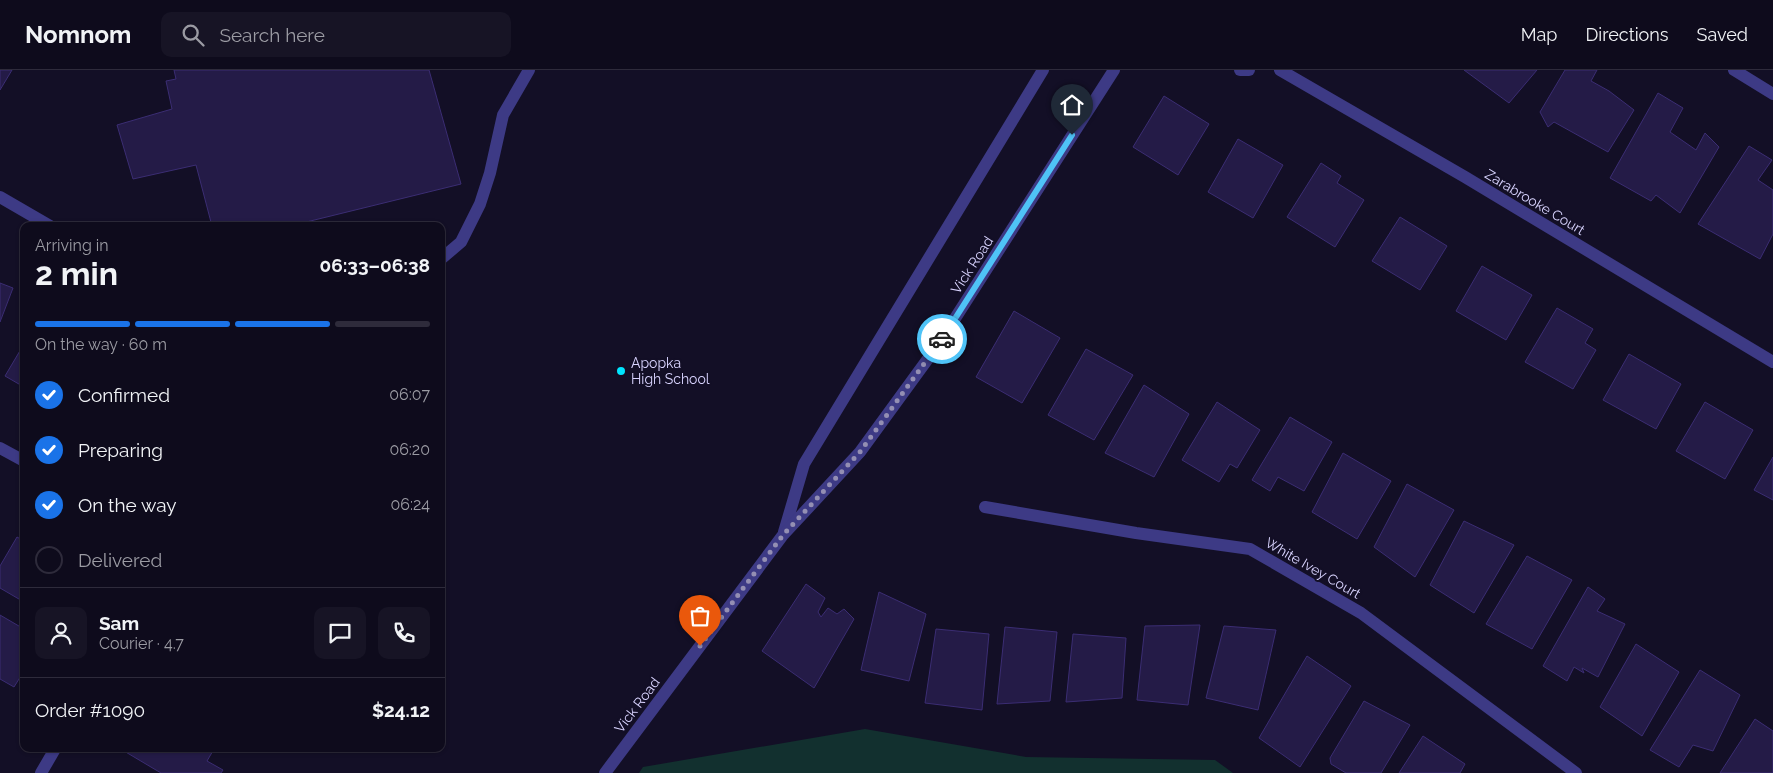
<!DOCTYPE html>
<meta charset="utf-8">
<style>
body{margin:0;font-family:Raleway,sans-serif;background:#171425;color:#f1f3f6;height:100vh;display:flex;flex-direction:column;font-size:19px;white-space:nowrap}
*{box-sizing:border-box;margin:0}
p{font-size:16px;color:#9b9ba3}
.icon{flex:none;width:28px;height:28px;fill:none;stroke:currentColor;stroke-width:2;stroke-linecap:round;stroke-linejoin:round}
.map{position:relative;flex:1;overflow:hidden}
.sheet{position:absolute;left:20px;top:152px;width:425px;height:530px;display:flex;flex-direction:column;background:#0e0b1c;border-radius:10px;box-shadow:0 1px 4px #0004,0 0 0 1px #2e2b3b}
.sheet>*{flex:none}
.pin{position:absolute;display:grid;place-items:center;width:42px;height:42px;color:#fff;margin:-51px -21px;border-radius:50% 50% 50% 0;rotate:-45deg;box-shadow:0 0 5px #0007}
.pin .icon{rotate:45deg}
.courier{position:absolute;display:grid;place-items:center;width:50px;height:50px;margin:-25px;border:4px solid #4fc3f7;border-radius:50%;background:#fff;color:#222;box-shadow:0 1px 6px #0007}
.head em{font-style:normal;font-weight:700}
.head div{display:flex;flex-direction:column-reverse}
.head{display:flex;align-items:center;justify-content:space-between;height:85px;padding:0 15px}
h1{font-size:32px;font-weight:700;line-height:38px}
.bar{display:grid;grid-template-columns:repeat(4,1fr);gap:8px 5px;align-content:center;height:60px;padding:0 15px}
.bar i{height:6px;border-radius:4px;background:#2e2b3b}
.bar .active{background:#1a73e8}
.bar p{grid-column:span 4}
.line{display:flex;align-items:center;gap:12px;padding:0 15px;border-top:1px solid #2e2b3b}
.line div{flex:1}
.round{display:grid;place-items:center;flex:none;width:52px;height:52px;border-radius:10px;background:#171425}
ol{padding:0 15px;list-style:none}
li{display:flex;align-items:center;gap:15px;height:55px}
li p{margin-inline-start:auto}
li .icon{padding:5px;border-radius:50%;background:#1a73e8;color:#fff;stroke-width:4}
li:last-child{color:#9b9ba3}
li i{width:28px;height:28px;border:2px solid #2e2b3b;border-radius:50%}
header{display:flex;align-items:center;gap:30px;box-sizing:border-box;height:70px;padding:0 25px;background:#0e0b1c;border-bottom:1px solid #2e2b3b}
header strong{font-size:24px}
nav{display:flex;gap:28px;margin-inline-start:auto;font-size:18px}
.search{width:350px;height:45px;background:#171425;display:flex;align-items:center;gap:12px;box-sizing:border-box;padding:0 18px;border-radius:10px;color:#9b9ba3;font-size:19px}
.map>svg:first-child{display:block}
.green{fill:#12302f}
.building{fill:#241b47;stroke:#3b2d73}
.lines{fill:none;stroke-linecap:round;stroke-linejoin:round}
.minor{stroke:#3d3a85;stroke-width:12}
.tertiary{stroke:#3d3a85;stroke-width:12}
.done{stroke:#948fb3;stroke-width:5;stroke-dasharray:0 9}
.route{stroke:#4fc3f7;stroke-width:6}
.poi-dot{fill:#00e5ff;stroke:#130f26;stroke-width:2}
.labels{text-anchor:middle;stroke-width:4;stroke-linejoin:round;paint-order:stroke}
.street-label{font-size:14px;fill:#d9d4ff;stroke:#130f26}
.poi-label{font-size:14px;fill:#d9d4ff;stroke:#130f26;text-anchor:start}
</style>
<header>
<strong>Nomnom</strong>
<div class="search"><svg class="icon" aria-label="search" viewBox="0 0 24 24"><circle cx="10" cy="10" r="6"/><path d="M15 15l6 6"/></svg>Search here</div>
<nav><a>Map</a><a>Directions</a><a>Saved</a></nav>
</header>
<div class="map">
<svg width="1773" height="703" viewBox="0 0 1773 703">
<rect width="100%" height="100%" fill="#130f26"/>
<polygon class="green" points="865,659 1026,687 1215,690 1233,703 639,703 643,697"/>
<g class="building">
<polygon points="0,0 12,0 0,20"/>
<polygon points="174,0 429,0 461,114 290,156 212,156 196,95 133,109 117,55 172,39 166,11 176,9"/>
<polygon points="1464,0 1537,0 1509,33"/>
<polygon points="1565,0 1597,0 1591,11 1609,21 1634,40 1608,82 1554,52 1548,57 1540,42"/>
<polygon points="1658,23 1683,38 1670,62 1696,80 1705,63 1719,77 1680,143 1656,125 1651,131 1610,108"/>
<polygon points="1164,26 1209,54 1178,105 1133,77"/>
<polygon points="1238,69 1283,95 1253,148 1208,122"/>
<polygon points="1749,76 1772,90 1758,110 1773,120 1773,164 1760,189 1698,154"/>
<polygon points="1321,93 1341,106 1337,113 1364,130 1335,177 1287,147"/>
<polygon points="1400,147 1447,176 1420,220 1372,191"/>
<polygon points="1482,196 1532,225 1506,270 1456,241"/>
<polygon points="0,213 13,218 0,252"/>
<polygon points="1557,238 1593,259 1585,273 1596,280 1573,319 1525,292"/>
<polygon points="1014,241 1060,268 1022,333 976,307"/>
<polygon points="24,274 24,317 5,306"/>
<polygon points="1086,279 1133,305 1094,370 1048,345"/>
<polygon points="1629,284 1681,314 1656,359 1603,330"/>
<polygon points="1144,315 1189,344 1154,407 1105,383"/>
<polygon points="1217,332 1260,360 1237,398 1230,394 1219,412 1182,390"/>
<polygon points="1705,332 1753,360 1725,409 1676,381"/>
<polygon points="1290,347 1332,372 1304,421 1278,407 1270,421 1252,410"/>
<polygon points="1343,383 1391,411 1357,469 1312,442"/>
<polygon points="1773,387 1773,430 1754,420"/>
<polygon points="1407,414 1454,440 1415,507 1374,477"/>
<polygon points="1464,451 1514,475 1474,543 1430,515"/>
<polygon points="17,467 24,471 24,532 0,518 0,496"/>
<polygon points="1527,486 1572,510 1532,579 1486,554"/>
<polygon points="806,514 825,528 818,542 821,547 828,538 837,544 844,539 854,549 814,618 762,581"/>
<polygon points="1588,517 1605,529 1597,541 1625,554 1598,607 1582,598 1584,603 1574,597 1567,611 1543,596"/>
<polygon points="879,522 926,544 909,611 861,600"/>
<polygon points="0,545 24,559 24,601 14,617 0,609"/>
<polygon points="1200,555 1188,635 1137,630 1145,556"/>
<polygon points="1224,556 1276,560 1258,640 1206,628"/>
<polygon points="1005,557 1057,562 1050,631 997,634"/>
<polygon points="936,559 989,564 982,640 925,633"/>
<polygon points="1073,564 1126,568 1122,628 1066,632"/>
<polygon points="1636,574 1679,602 1642,666 1600,637"/>
<polygon points="1307,586 1351,616 1300,697 1259,668"/>
<polygon points="1700,600 1740,625 1713,681 1693,675 1679,697 1650,680"/>
<polygon points="1364,631 1410,655 1381,703 1346,703 1331,694 1330,688"/>
<polygon points="1755,649 1773,661 1773,703 1720,703"/>
<polygon points="1423,666 1465,694 1460,703 1399,703"/>
<polygon points="126,679 214,679 207,691 223,700 221,703 161,703 124,681"/>
</g>
<g class="lines">
<g class="minor">
<polyline points="1240,0 1249,0"/>
<polyline points="1280,0 1465,107 1773,292"/>
<polyline points="1734,0 1773,24"/>
<polyline points="0,127 50,156"/>
<polyline points="441,189 461,172 480,134 490,103 503,45 529,0"/>
<polyline points="0,378 24,391"/>
<polyline points="985,437 1136,463 1250,479 1361,543 1576,703"/>
<polyline points="41,703 55,679"/>
</g>
<g class="tertiary">
<polyline points="784,462 804,394 1043,0"/>
<polyline points="605,703 783,465 860,382 938,275 1114,0"/>
</g>
</g>
<g class="lines">
<polyline class="done" points="700,576 783,465 860,382 942,269"/>
<polyline class="route" points="942,269 1072,65"/>
</g>
<circle class="poi-dot" cx="621" cy="301" r="5"/>
<g class="labels">
<g class="street-label">
<text transform="translate(1535 132) rotate(31)" y="5">Zarabrooke Court</text>
<text transform="translate(972 195) rotate(-57)" y="5">Vick Road</text>
<text transform="translate(1313 498) rotate(30)" y="5">White Ivey Court</text>
<text transform="translate(637 635) rotate(-53)" y="5">Vick Road</text>
</g>
<g class="poi-label">
<text x="631" y="298">Apopka<tspan x="631" dy="16">High School</tspan></text>
</g>
</g>
</svg>
<div class="pin" style="left:700px;top:576px;background:#ea580c"><svg class="icon" aria-label="bag" viewBox="0 0 24 24"><path d="M5 8h14l-1 12H6zM9 8a3 3 0 0 1 6 0"/></svg></div>
<div class="pin" style="left:1072px;top:65px;background:#1f2937"><svg class="icon" aria-label="home" viewBox="0 0 24 24"><path d="M3 11l9-7 9 7M6 9v11h12V9"/></svg></div>
<div class="courier" style="left:942px;top:269px"><svg class="icon" aria-label="car" viewBox="0 0 24 24"><path d="M5 17H2v-5l4-1 3-4h7l3 4 3 1v5h-3M9 17h6M6 11h13"/><circle cx="7" cy="17" r="2"/><circle cx="17" cy="17" r="2"/></svg></div>
<section class="sheet">
<div class="head"><div><h1>2 min</h1><p>Arriving in</p></div><em>06:33–06:38</em></div>
<div class="bar"><i class="active"></i><i class="active"></i><i class="active"></i><i></i><p>On the way · 60 m</p></div>
<ol>
<li><svg class="icon" aria-label="check" viewBox="0 0 24 24"><path d="M5 12l5 5 9-10"/></svg>Confirmed<p>06:07</p></li>
<li><svg class="icon" aria-label="check" viewBox="0 0 24 24"><path d="M5 12l5 5 9-10"/></svg>Preparing<p>06:20</p></li>
<li><svg class="icon" aria-label="check" viewBox="0 0 24 24"><path d="M5 12l5 5 9-10"/></svg>On the way<p>06:24</p></li>
<li><i></i>Delivered</li>
</ol>
<div class="line" style="height:90px"><a class="round"><svg class="icon" aria-label="person" viewBox="0 0 24 24"><circle cx="12" cy="8" r="4"/><path d="M4 21q1-7 8-7t8 7"/></svg></a><div><b>Sam</b><p>Courier · 4.7</p></div><a class="round"><svg class="icon" aria-label="chat" viewBox="0 0 24 24"><path d="M4 5h16v11H9l-5 4z"/></svg></a><a class="round"><svg class="icon" aria-label="phone" viewBox="0 0 24 24"><path d="M5 4h4l2 5-3 2q2 4 5 5l2-3 5 2v4C11 20 4 13 5 4z"/></svg></a></div>
<div class="line" style="height:65px"><div>Order #1090</div><b>$24.12</b></div>
</section>
</div>
